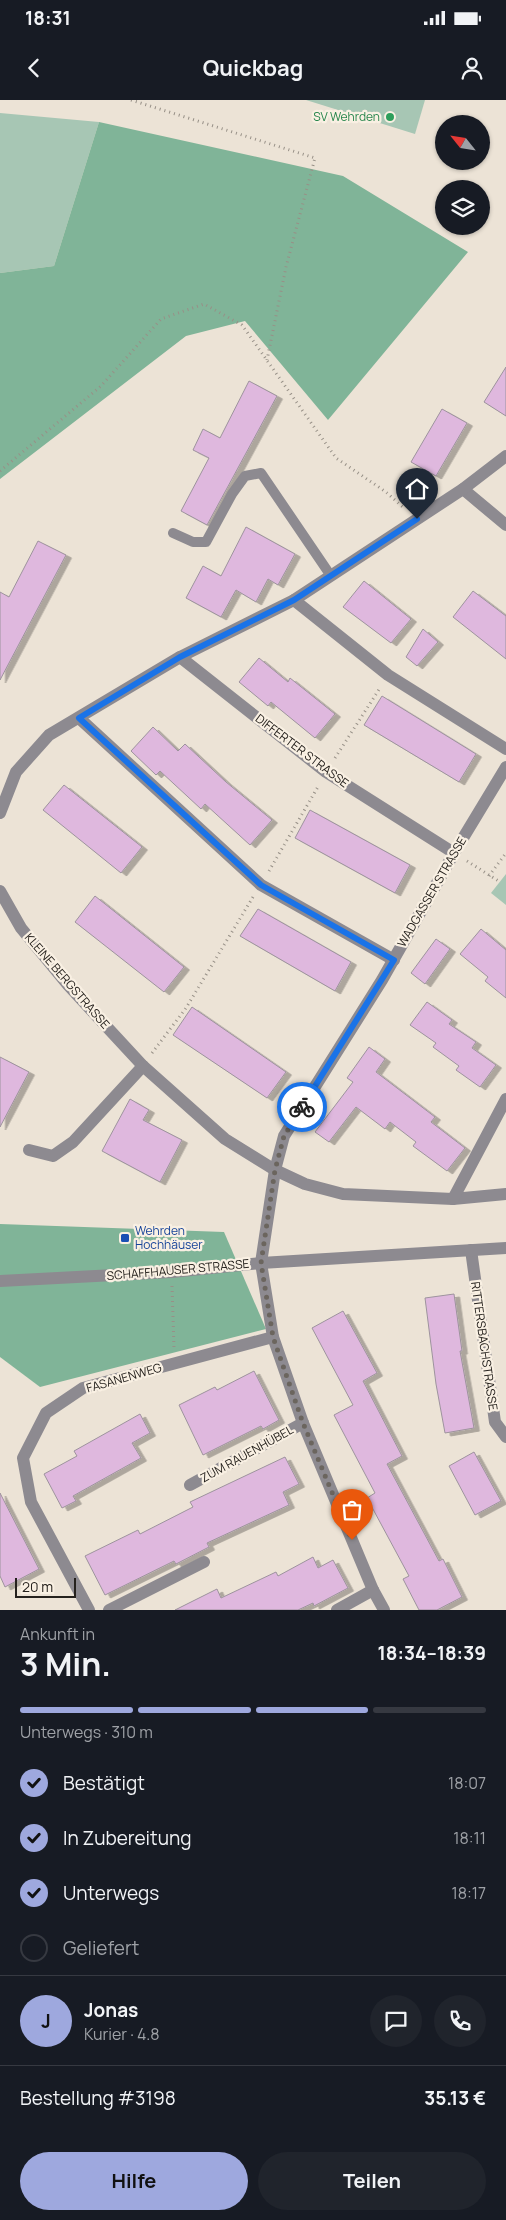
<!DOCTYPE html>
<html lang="de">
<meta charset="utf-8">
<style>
body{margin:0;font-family:Manrope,sans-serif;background:#20242c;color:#f1f3f6;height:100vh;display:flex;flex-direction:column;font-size:19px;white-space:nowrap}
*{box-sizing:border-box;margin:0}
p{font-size:16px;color:#9ea1a6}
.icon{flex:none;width:28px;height:28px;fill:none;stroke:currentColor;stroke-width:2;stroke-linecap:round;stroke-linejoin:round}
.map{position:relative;height:1510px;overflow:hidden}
.panel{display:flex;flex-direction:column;background:#171b24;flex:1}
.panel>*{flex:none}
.needle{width:32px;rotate:300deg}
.fabs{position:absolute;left:435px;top:15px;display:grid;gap:10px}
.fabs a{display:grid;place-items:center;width:55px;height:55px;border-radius:50%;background:#171b24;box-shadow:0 1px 4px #0004;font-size:25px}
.scale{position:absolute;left:15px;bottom:12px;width:61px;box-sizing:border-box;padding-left:5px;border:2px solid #25211d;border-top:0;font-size:14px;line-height:18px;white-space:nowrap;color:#25211d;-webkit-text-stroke:4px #f9f0e3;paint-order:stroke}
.pin{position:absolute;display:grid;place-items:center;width:42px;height:42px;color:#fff;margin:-51px -21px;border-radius:50% 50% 50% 0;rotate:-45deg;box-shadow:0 0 5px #0007}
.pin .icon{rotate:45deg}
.courier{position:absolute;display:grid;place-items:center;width:50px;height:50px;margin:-25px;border:4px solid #1a73e8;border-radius:50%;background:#fff;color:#222;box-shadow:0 1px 6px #0007}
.summary em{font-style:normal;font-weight:700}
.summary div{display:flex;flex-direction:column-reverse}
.summary{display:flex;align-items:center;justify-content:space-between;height:85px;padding:0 20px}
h1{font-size:32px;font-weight:700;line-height:38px}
.bar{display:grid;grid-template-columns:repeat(4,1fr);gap:8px 5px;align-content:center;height:60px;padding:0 20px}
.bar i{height:6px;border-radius:4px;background:#363941}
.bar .on{background:#9ea8de}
.bar p{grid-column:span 4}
.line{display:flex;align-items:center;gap:12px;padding:0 20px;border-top:1px solid #363941}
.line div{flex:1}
.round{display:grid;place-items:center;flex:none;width:52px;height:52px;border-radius:26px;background:#20242c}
ol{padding:0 20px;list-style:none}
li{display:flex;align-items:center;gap:15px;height:55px}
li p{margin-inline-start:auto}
li .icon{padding:5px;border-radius:50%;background:#9ea8de;color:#111;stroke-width:4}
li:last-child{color:#9ea1a6}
li i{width:28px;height:28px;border:2px solid #363941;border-radius:50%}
.button{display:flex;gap:10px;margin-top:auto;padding:10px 20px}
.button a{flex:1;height:58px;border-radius:30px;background:#9ea8de;color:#111;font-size:20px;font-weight:700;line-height:58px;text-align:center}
.button a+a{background:#20242c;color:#f1f3f6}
.status{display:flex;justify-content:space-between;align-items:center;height:35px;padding:0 25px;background:#171b24;direction:ltr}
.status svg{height:14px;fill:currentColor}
header{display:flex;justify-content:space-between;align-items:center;height:65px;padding:0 20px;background:#171b24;font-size:22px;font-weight:700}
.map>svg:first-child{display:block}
.green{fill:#a7c6b4}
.forest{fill:#80b498}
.building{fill:#dfb8de;stroke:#9d939d;filter:url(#shadow)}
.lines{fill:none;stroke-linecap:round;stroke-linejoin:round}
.path{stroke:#979087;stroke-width:3;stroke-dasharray:1 4;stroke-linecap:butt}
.service{stroke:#8d8a90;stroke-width:10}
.minor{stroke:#8d8a90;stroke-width:12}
.tertiary{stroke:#8d8a90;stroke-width:12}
.done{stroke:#6b655e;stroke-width:5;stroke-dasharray:0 9}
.route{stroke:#1a73e8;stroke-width:6}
.leisure-dot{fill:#2e9e5b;stroke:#f9f0e3;stroke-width:2}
.transit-dot{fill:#1a4fb4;stroke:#f9f0e3;stroke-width:2}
.labels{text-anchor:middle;stroke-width:4.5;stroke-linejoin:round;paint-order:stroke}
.leisure-label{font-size:12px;fill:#27864d;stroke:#f9f0e3;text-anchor:end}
.street-label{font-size:12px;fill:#25211d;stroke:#f9f0e3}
.transit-label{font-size:12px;fill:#164399;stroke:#f9f0e3;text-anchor:start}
</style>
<div class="status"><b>18:31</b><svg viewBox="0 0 49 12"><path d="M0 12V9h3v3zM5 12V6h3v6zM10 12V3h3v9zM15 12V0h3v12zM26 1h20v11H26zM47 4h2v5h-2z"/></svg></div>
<header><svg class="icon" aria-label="back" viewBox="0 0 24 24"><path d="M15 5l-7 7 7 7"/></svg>Quickbag<svg class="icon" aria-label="person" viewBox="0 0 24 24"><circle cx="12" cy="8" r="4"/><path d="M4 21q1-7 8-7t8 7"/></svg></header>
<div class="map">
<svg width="506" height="1510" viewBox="0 0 506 1510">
<defs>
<filter id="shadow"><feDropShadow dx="5.5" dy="3" stdDeviation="0" flood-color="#0004"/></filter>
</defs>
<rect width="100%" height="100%" fill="#ece3d6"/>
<g class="green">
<polygon points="306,0 425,0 415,34"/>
<polygon points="0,13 99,22 54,166 0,173"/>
<polygon points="506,774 506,805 491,793"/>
</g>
<g class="forest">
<polygon points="99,22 343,76 468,152 328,320 245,221 186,236 0,379 0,173 54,166"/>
<polygon points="0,1124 224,1132 266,1229 40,1287 0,1257"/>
</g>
<g class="building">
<polygon points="506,267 506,316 484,302"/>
<polygon points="249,281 277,296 207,425 181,411 209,358 193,350 203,329 220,338"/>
<polygon points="442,309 467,323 436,376 411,362"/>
<polygon points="246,427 295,454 278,485 268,479 256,502 236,490 221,517 186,498 203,466 221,476"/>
<polygon points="38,441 66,455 0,580 0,492 9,497"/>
<polygon points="364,481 411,519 391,543 343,507"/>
<polygon points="473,491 506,516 506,559 453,517"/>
<polygon points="423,529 438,542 417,566 406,557"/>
<polygon points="259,558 288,582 290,578 335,614 315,638 271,602 268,606 239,582"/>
<polygon points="382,596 476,654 459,682 364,625"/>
<polygon points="153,627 178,651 185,644 226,682 272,720 250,745 205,704 201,709 160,671 156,675 131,651"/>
<polygon points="64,685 142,747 121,773 43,710"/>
<polygon points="310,710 410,765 395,793 295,738"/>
<polygon points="95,796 184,867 164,892 75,822"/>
<polygon points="258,809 351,862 335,891 240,836"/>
<polygon points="481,829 506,850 506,898 485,881 488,877 460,854"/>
<polygon points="436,839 450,849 425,884 411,873"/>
<polygon points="427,902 452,920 449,924 476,942 472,948 496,965 480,987 456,970 459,966 433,947 436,943 410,925"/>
<polygon points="192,907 286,972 267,998 173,935"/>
<polygon points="369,947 385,959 376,972 435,1017 431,1022 465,1048 447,1071 413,1046 416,1042 390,1022 385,1029 356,1007 329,1042 315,1032 353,982 347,978"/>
<polygon points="0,957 29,972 0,1027"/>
<polygon points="130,999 149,1010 143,1020 182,1040 160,1082 102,1051"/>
<polygon points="454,1194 462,1251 460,1251 474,1328 445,1333 436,1284 425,1198"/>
<polygon points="343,1211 377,1273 363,1281 402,1356 387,1364 439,1461 443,1459 462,1497 437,1510 419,1510 403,1479 409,1476 367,1398 375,1393 334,1315 353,1305 312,1228"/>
<polygon points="254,1271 279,1320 263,1329 261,1326 203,1355 179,1305 215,1287 217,1290"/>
<polygon points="140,1314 150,1333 132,1343 141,1358 73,1396 76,1401 62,1408 44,1374 77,1356 74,1351"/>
<polygon points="474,1352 501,1401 475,1415 449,1366"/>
<polygon points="285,1357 299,1384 283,1392 289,1405 207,1443 209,1447 176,1464 174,1461 105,1495 85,1456 138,1430 140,1434 193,1407 190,1402"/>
<polygon points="0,1393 39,1469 5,1487 0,1476"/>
<polygon points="313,1457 318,1468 333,1460 348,1488 314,1506 313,1503 298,1510 175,1510 217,1489 221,1498 276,1472 278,1476"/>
</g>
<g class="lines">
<g class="path">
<polyline points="131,0 315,58 286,167 267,260"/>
<polyline points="0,371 101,286 161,219 204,204 242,225 336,358 386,392 405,409"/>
<polyline points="335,658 380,588"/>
<polyline points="467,761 500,782"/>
<polyline points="269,771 319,685"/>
<polyline points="489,776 506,753"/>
<polyline points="152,953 186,908 253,797"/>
<polyline points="172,1186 174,1248"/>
</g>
<polyline class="service" points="173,433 193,442 206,442 232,394 245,376 261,373 331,476"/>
<g class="minor">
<polyline points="463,389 506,425"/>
<polyline points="294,500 388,575 506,649"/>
<polyline points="180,557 326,672 454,753"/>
<polyline points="79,618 261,785 394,860"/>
<polyline points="0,713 16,672 49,635 180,557 294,500 463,389 506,356"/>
<polyline points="0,791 21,828 68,885 143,966 225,1039 275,1070 305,1084 343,1094 453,1099 506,1094"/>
<polyline points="29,1050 53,1056 73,1042 143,966"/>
<polyline points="453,1099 506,999"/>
<polyline points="471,1150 495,1322 506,1337"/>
<polyline points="190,1385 303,1323"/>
<polyline points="89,1510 31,1402 23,1358 46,1313 83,1288 273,1237"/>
<polyline points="109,1510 204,1462"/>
<polyline points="337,1510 373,1490"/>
<polyline points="384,1510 373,1490 303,1323 273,1237 261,1163 275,1070 284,1036 382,880 454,753 506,667"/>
</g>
<polyline class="tertiary" points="0,1181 172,1172 261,1163 506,1148"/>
</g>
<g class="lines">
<polyline class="done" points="302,1007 284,1036 275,1070 261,1163 273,1237 303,1323 352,1440"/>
<polyline class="route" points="302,1007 394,860 261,785 79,618 180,557 294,500 417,419"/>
</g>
<circle class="leisure-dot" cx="390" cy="17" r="5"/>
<rect class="transit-dot" x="120" y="1133" width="10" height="10" rx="2.5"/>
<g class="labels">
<g class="leisure-label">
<text x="380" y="21">SV Wehrden</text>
</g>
<g class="street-label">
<text transform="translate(302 651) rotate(37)" y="4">DIFFERTER STRASSE</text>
<text transform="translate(432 792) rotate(-60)" y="4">WADGASSER STRASSE</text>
<text transform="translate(67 881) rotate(49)" y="4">KLEINE BERGSTRASSE</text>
<text transform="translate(178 1170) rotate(-5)" y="4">SCHAFFHAUSER STRASSE</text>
<text transform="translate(484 1246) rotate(82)" y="4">RITTERSBACHSTRASSE</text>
<text transform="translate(124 1278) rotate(-16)" y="4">FASANENWEG</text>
<text transform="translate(247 1354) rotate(-29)" y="4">ZUM RAUENHÜBEL</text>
</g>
<g class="transit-label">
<text x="135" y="1135">Wehrden<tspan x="135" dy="14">Hochhäuser</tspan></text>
</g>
</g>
</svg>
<div class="fabs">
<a><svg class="needle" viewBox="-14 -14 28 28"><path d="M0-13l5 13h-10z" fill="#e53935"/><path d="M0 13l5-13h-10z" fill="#9ea1a6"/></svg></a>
<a><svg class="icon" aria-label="layers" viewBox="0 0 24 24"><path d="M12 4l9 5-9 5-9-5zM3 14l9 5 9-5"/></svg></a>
</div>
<div class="scale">20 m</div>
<div class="pin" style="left:352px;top:1440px;background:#ea580c"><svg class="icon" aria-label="bag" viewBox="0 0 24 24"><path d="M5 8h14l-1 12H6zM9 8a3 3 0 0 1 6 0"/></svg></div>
<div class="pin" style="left:417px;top:419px;background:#1f2937"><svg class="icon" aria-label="home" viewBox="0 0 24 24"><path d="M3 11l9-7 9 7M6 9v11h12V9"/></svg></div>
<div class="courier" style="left:302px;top:1007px"><svg class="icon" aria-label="bike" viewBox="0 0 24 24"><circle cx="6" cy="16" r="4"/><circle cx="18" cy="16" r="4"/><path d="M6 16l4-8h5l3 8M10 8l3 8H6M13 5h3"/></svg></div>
</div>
<section class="panel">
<div class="summary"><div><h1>3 Min.</h1><p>Ankunft in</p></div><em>18:34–18:39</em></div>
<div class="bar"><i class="on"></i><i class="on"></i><i class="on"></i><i></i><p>Unterwegs · 310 m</p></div>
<ol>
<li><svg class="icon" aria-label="check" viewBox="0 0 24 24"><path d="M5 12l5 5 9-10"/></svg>Bestätigt<p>18:07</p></li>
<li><svg class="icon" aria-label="check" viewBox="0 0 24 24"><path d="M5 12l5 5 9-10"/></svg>In Zubereitung<p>18:11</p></li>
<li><svg class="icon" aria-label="check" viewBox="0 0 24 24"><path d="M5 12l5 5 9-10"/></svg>Unterwegs<p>18:17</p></li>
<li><i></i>Geliefert</li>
</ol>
<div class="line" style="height:90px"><b class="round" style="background:#9ea8de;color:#111">J</b><div><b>Jonas</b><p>Kurier · 4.8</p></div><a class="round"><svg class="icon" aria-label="chat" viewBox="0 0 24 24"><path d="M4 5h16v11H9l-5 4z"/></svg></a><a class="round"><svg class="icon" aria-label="phone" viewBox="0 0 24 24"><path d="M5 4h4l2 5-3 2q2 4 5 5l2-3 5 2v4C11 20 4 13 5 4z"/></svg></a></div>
<div class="line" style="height:65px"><div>Bestellung #3198</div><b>35.13 €</b></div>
<div class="button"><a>Hilfe</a><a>Teilen</a></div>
</section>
